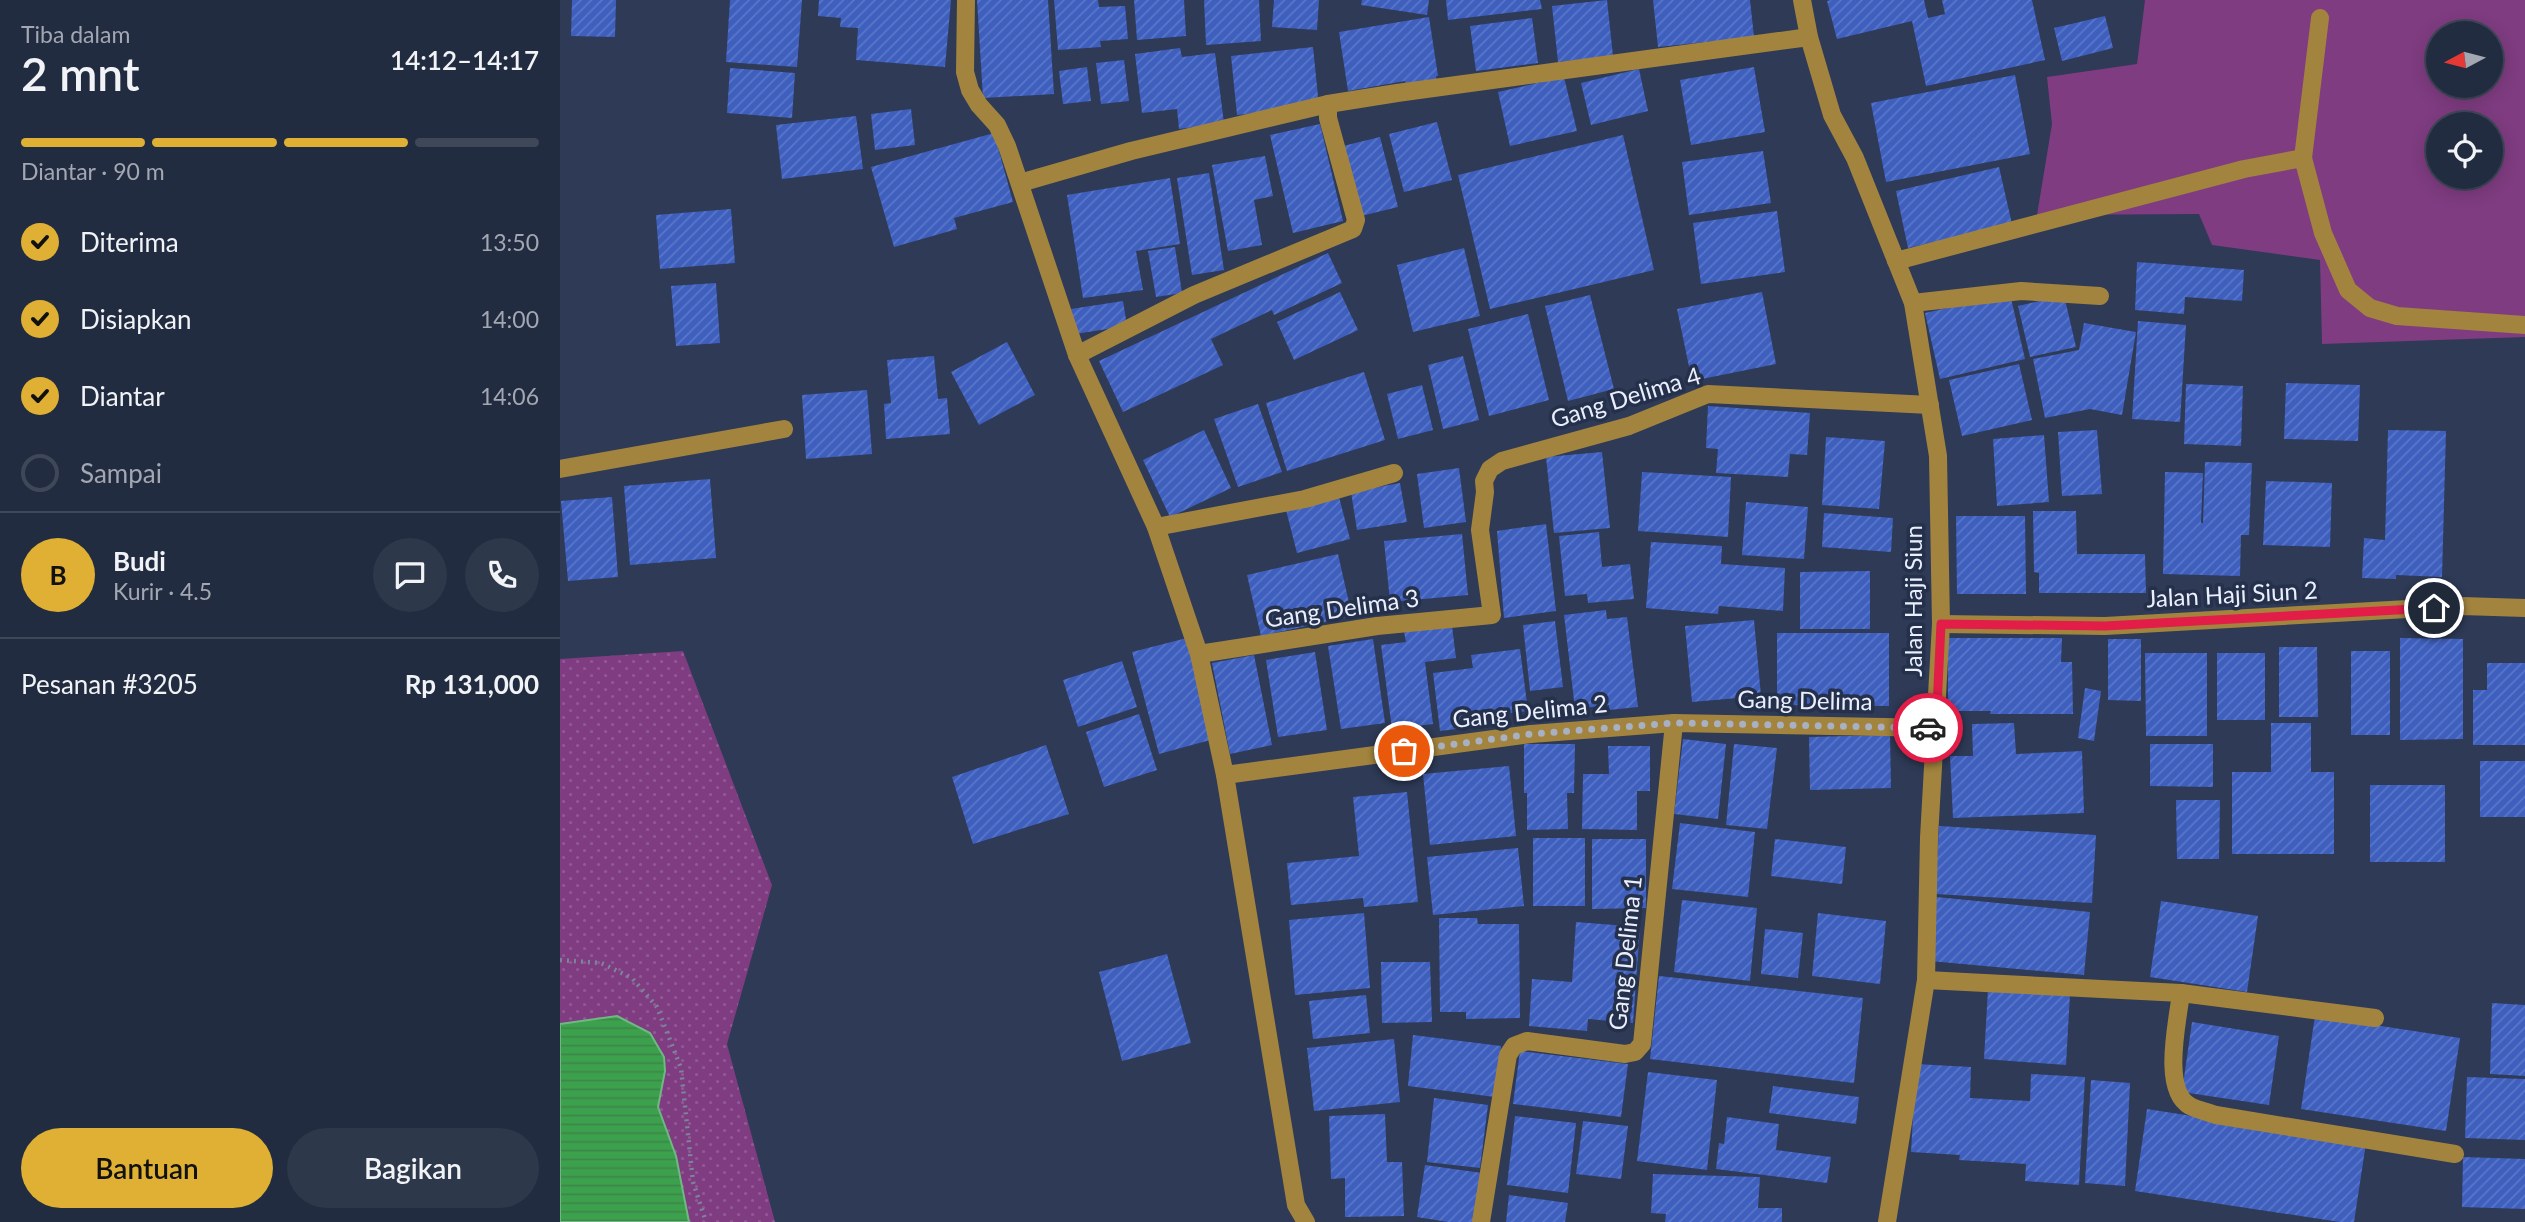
<!DOCTYPE html>
<html lang="id">
<meta charset="utf-8">
<style>
body{margin:0;font-family:Lato,sans-serif;background:#2e384b;color:#f1f3f6;height:100vh;display:flex;flex-direction:column;font-size:26px;white-space:nowrap}
*{box-sizing:border-box;margin:0}
p{font-size:23px;color:#a2a7b1}
.icon{flex:none;width:38px;height:38px;fill:none;stroke:currentColor;stroke-width:2;stroke-linecap:round;stroke-linejoin:round}
.map{position:relative;flex:1;overflow:hidden}
.panel{display:flex;flex-direction:column;background:#222c40;width:560px}
.panel>*{flex:none}
.needle{width:46px;rotate:263deg}
.tools{position:absolute;left:1866px;top:21px;display:grid;gap:14px}
.tools a{display:grid;place-items:center;width:77px;height:77px;border-radius:50%;background:#222c40;box-shadow:0 4px 18px #0003,0 0 0 2px #3f4859;font-size:35px}
.pin{position:absolute;display:grid;place-items:center;width:60px;height:60px;color:#fff;margin:-30px;border:4px solid #fff;border-radius:50%;box-shadow:0 2px 7px #0007}
.courier{position:absolute;display:grid;place-items:center;width:70px;height:70px;margin:-35px;border:5px solid #e11d48;border-radius:50%;background:#fff;color:#222;box-shadow:0 2px 9px #0007}
.overview em{font-style:normal;font-weight:600}
.overview div{display:flex;flex-direction:column-reverse}
.overview{display:flex;align-items:center;justify-content:space-between;height:119px;padding:0 21px}
h1{font-size:46px;font-weight:600;line-height:52px}
.bar{display:grid;grid-template-columns:repeat(4,1fr);gap:10px 7px;align-content:center;height:84px;padding:0 21px}
.bar i{height:9px;border-radius:5px;background:#3f4859}
.bar .selected{background:#e0b034}
.bar p{grid-column:span 4}
.line{display:flex;align-items:center;gap:18px;padding:0 21px;border-top:2px solid #3f4859}
.line div{flex:1}
.round{display:grid;place-items:center;flex:none;width:74px;height:74px;border-radius:37px;background:#2e384b}
ol{padding:0 21px;list-style:none}
li{display:flex;align-items:center;gap:21px;height:77px}
li p{margin-inline-start:auto}
li .icon{padding:7px;border-radius:50%;background:#e0b034;color:#111;stroke-width:4}
li:last-child{color:#a2a7b1}
li i{width:38px;height:38px;border:4px solid #3f4859;border-radius:50%}
.button{display:flex;gap:14px;margin-top:auto;padding:14px 21px}
.button a{flex:1;height:80px;border-radius:42px;background:#e0b034;color:#111;font-size:28px;font-weight:600;line-height:80px;text-align:center}
.button a+a{background:#2e384b;color:#f1f3f6}
main{display:flex;flex:1;min-height:0}
.map>svg:first-child{display:block}
.grass{fill:#7f3c81;fill-rule:evenodd}
.park{fill:url(#park-dots)}
.water{fill:url(#water-rules);stroke:#70b881;stroke-width:2}
.building{fill:url(#building-hatch)}
.lines{fill:none;stroke-linecap:round;stroke-linejoin:round}
.path{stroke:#7b859b;stroke-width:4.5;stroke-dasharray:2 5;stroke-linecap:butt}
.minor{stroke:#a2843e;stroke-width:18}
.done{stroke:#a8b0c3;stroke-width:7;stroke-dasharray:0 12.6}
.route{stroke:#e11d48;stroke-width:9}
.labels{text-anchor:middle;stroke-width:7;stroke-linejoin:round;paint-order:stroke}
.street-label{font-size:24px;fill:#e9effe;stroke:#25304b}
</style>
<main>
<section class="panel">
<div class="overview"><div><h1>2 mnt</h1><p>Tiba dalam</p></div><em>14:12–14:17</em></div>
<div class="bar"><i class="selected"></i><i class="selected"></i><i class="selected"></i><i></i><p>Diantar · 90 m</p></div>
<ol>
<li><svg class="icon" aria-label="check" viewBox="0 0 24 24"><path d="M5 12l5 5 9-10"/></svg>Diterima<p>13:50</p></li>
<li><svg class="icon" aria-label="check" viewBox="0 0 24 24"><path d="M5 12l5 5 9-10"/></svg>Disiapkan<p>14:00</p></li>
<li><svg class="icon" aria-label="check" viewBox="0 0 24 24"><path d="M5 12l5 5 9-10"/></svg>Diantar<p>14:06</p></li>
<li><i></i>Sampai</li>
</ol>
<div class="line" style="height:126px"><b class="round" style="background:#e0b034;color:#111">B</b><div><b>Budi</b><p>Kurir · 4.5</p></div><a class="round"><svg class="icon" aria-label="chat" viewBox="0 0 24 24"><path d="M4 5h16v11H9l-5 4z"/></svg></a><a class="round"><svg class="icon" aria-label="phone" viewBox="0 0 24 24"><path d="M5 4h4l2 5-3 2q2 4 5 5l2-3 5 2v4C11 20 4 13 5 4z"/></svg></a></div>
<div class="line" style="height:91px"><div>Pesanan #3205</div><b>Rp 131,000</b></div>
<div class="button"><a>Bantuan</a><a>Bagikan</a></div>
</section>
<div class="map">
<svg width="1965" height="1222" viewBox="0 0 1965 1222">
<defs>
<pattern id="park-dots" width="8" height="8" patternUnits="userSpaceOnUse" patternTransform="scale(1.75)"><rect width="8" height="8" fill="#7f3c81"/><path d="M2 2h.1M6 6h.1" fill="none" stroke="#915894" stroke-width="1.8" stroke-linecap="round"/></pattern>
<pattern id="water-rules" width="6" height="5" patternUnits="userSpaceOnUse" patternTransform="scale(1.75)"><rect width="6" height="5" fill="#3ca14c"/><path d="M0 2.5h6" fill="none" stroke="#3f864c"/></pattern>
<pattern id="building-hatch" width="6" height="6" patternUnits="userSpaceOnUse" patternTransform="scale(1.75)"><rect width="6" height="6" fill="#3e5fbe"/><path d="M-1 1l2-2M0 6l6-6M5 7l2-2" fill="none" stroke="#5a76c8"/></pattern>
</defs>
<rect width="100%" height="100%" fill="#2e3a56"/>
<path class="grass" d="M1585 0H1965V337L1762 344 1760 260 1652 245 1639 214 1477 215 1492 124 1487 77 1577 64ZM1878 33H1930V86H1878ZM1878 124H1930V177H1878Z"/>
<polygon class="park" points="123,651 212,885 167,1044 215,1222 129,1222 116,1156 98,1107 105,1071 26,1021 0,1024 0,659"/>
<polygon class="water" points="57,1016 90,1033 104,1057 105,1071 98,1107 116,1156 129,1222 0,1222 0,1024"/>
<g class="building">
<polygon points="12,0 56,0 55,37 11,36"/>
<polygon points="170,0 242,0 237,67 166,62"/>
<polygon points="259,0 391,0 385,67 296,60 298,28 280,27 281,18 258,16"/>
<polygon points="417,0 488,0 494,94 423,98"/>
<polygon points="494,0 538,0 539,7 565,6 568,39 540,41 541,47 498,50"/>
<polygon points="574,0 624,0 626,36 577,40"/>
<polygon points="644,0 699,0 701,41 646,45"/>
<polygon points="714,0 759,0 757,30 712,27"/>
<polygon points="802,0 869,0 867,15 801,5"/>
<polygon points="886,0 980,0 982,9 888,20"/>
<polygon points="1047,0 1053,56 998,62 992,6"/>
<polygon points="1093,0 1190,0 1194,37 1098,47"/>
<polygon points="1271,0 1364,0 1368,18 1385,14 1382,0 1472,0 1485,60 1366,86 1352,21 1277,39 1267,1"/>
<polygon points="1545,16 1553,48 1502,61 1494,28"/>
<polygon points="869,17 878,76 876,76 877,84 846,88 845,81 788,91 779,32"/>
<polygon points="972,18 978,63 916,71 910,26"/>
<polygon points="753,47 759,106 677,115 671,56"/>
<polygon points="620,48 622,57 655,53 664,123 619,129 617,109 582,113 575,54"/>
<polygon points="564,60 569,101 541,104 536,63"/>
<polygon points="527,67 531,101 503,104 499,71"/>
<polygon points="1194,67 1205,132 1131,145 1120,80"/>
<polygon points="170,68 235,73 232,118 167,113"/>
<polygon points="1079,69 1088,111 1031,125 1021,83"/>
<polygon points="1455,75 1470,154 1326,182 1311,103"/>
<polygon points="1004,77 1017,131 950,146 938,92"/>
<polygon points="351,109 355,145 315,150 311,114"/>
<polygon points="296,116 303,169 222,179 216,125"/>
<polygon points="877,122 892,180 844,192 829,134"/>
<polygon points="760,124 783,221 733,233 710,135"/>
<polygon points="434,133 453,202 394,218 397,229 334,247 311,167"/>
<polygon points="1063,135 1094,270 930,309 898,175"/>
<polygon points="820,137 838,207 801,216 783,146"/>
<polygon points="1203,151 1211,203 1129,215 1122,162"/>
<polygon points="705,156 713,196 694,200 702,245 668,251 652,165"/>
<polygon points="1439,167 1452,224 1348,248 1336,191"/>
<polygon points="649,173 664,270 632,275 617,178"/>
<polygon points="610,178 620,244 576,251 583,290 523,298 507,195"/>
<polygon points="171,209 175,263 100,269 96,215"/>
<polygon points="1217,211 1225,272 1141,284 1133,223"/>
<polygon points="615,247 622,293 596,297 588,251"/>
<polygon points="904,248 920,316 853,332 837,265"/>
<polygon points="768,253 782,283 714,315 712,310 651,339 663,365 563,412 539,361"/>
<polygon points="1577,262 1684,270 1682,301 1625,297 1624,314 1575,310"/>
<polygon points="156,283 160,343 116,346 111,286"/>
<polygon points="780,292 798,330 734,360 717,322"/>
<polygon points="1202,292 1216,364 1132,381 1117,309"/>
<polygon points="1450,294 1465,359 1380,379 1365,313"/>
<polygon points="1030,295 1054,389 1008,401 985,306"/>
<polygon points="1504,295 1516,347 1470,357 1458,306"/>
<polygon points="563,301 567,326 515,334 511,309"/>
<polygon points="968,314 989,400 929,416 908,329"/>
<polygon points="1578,321 1626,325 1620,422 1572,419"/>
<polygon points="1524,323 1576,332 1562,415 1530,409 1485,418 1473,359 1519,350"/>
<polygon points="447,342 475,395 419,425 391,372"/>
<polygon points="374,356 378,399 387,398 390,434 326,439 324,404 331,403 327,360"/>
<polygon points="903,356 919,420 883,429 868,365"/>
<polygon points="1459,364 1472,420 1402,436 1389,380"/>
<polygon points="804,372 825,440 727,471 706,403"/>
<polygon points="1726,383 1800,385 1798,441 1724,439"/>
<polygon points="1626,384 1683,386 1681,446 1624,444"/>
<polygon points="862,385 873,430 838,439 827,394"/>
<polygon points="307,390 312,454 246,459 242,395"/>
<polygon points="698,404 722,472 678,487 654,419"/>
<polygon points="1148,406 1250,413 1247,455 1230,454 1228,477 1156,473 1158,449 1146,448"/>
<polygon points="644,430 671,488 610,517 583,460"/>
<polygon points="1537,430 1542,494 1502,496 1498,432"/>
<polygon points="1828,430 1886,431 1882,577 1836,575 1836,579 1802,578 1804,538 1825,540"/>
<polygon points="1484,435 1489,502 1437,506 1433,439"/>
<polygon points="1266,437 1325,441 1319,509 1262,505"/>
<polygon points="1042,452 1050,528 994,533 986,457"/>
<polygon points="1645,462 1692,463 1689,535 1681,535 1680,576 1603,574 1605,472 1643,473 1641,523 1643,523"/>
<polygon points="899,468 906,522 864,528 857,474"/>
<polygon points="1082,472 1171,477 1168,537 1078,531"/>
<polygon points="150,479 156,558 70,565 64,486"/>
<polygon points="1706,481 1772,483 1770,547 1703,545"/>
<polygon points="840,483 847,522 797,530 791,492"/>
<polygon points="52,497 58,577 8,581 1,501"/>
<polygon points="779,497 790,539 737,553 726,510"/>
<polygon points="1186,502 1248,507 1244,559 1182,555"/>
<polygon points="1473,511 1516,511 1517,554 1585,554 1586,593 1479,593 1479,573 1474,572"/>
<polygon points="1264,513 1333,518 1331,552 1262,547"/>
<polygon points="1396,516 1465,516 1466,594 1397,594"/>
<polygon points="986,524 996,611 944,618 937,531"/>
<polygon points="1039,532 1042,567 1070,564 1074,599 1028,603 1027,594 1005,596 999,536"/>
<polygon points="902,534 908,595 830,602 824,541"/>
<polygon points="1091,542 1162,546 1161,564 1225,568 1223,611 1159,606 1158,614 1086,608"/>
<polygon points="778,554 792,616 701,636 687,575"/>
<polygon points="1310,571 1310,629 1240,629 1240,572"/>
<polygon points="1046,610 1047,619 1067,617 1078,707 1049,710 1049,705 1015,709 1004,615"/>
<polygon points="1194,620 1201,696 1132,702 1125,626"/>
<polygon points="995,621 1003,687 970,691 963,625"/>
<polygon points="892,626 896,658 865,662 873,724 832,729 821,645 846,642 844,632"/>
<polygon points="1217,633 1329,633 1329,706 1217,705"/>
<polygon points="627,638 654,739 599,754 572,652"/>
<polygon points="1388,638 1502,638 1501,662 1512,662 1513,714 1430,714 1431,711 1388,711"/>
<polygon points="1840,638 1903,639 1903,739 1840,740"/>
<polygon points="813,639 825,723 781,729 768,646"/>
<polygon points="1548,639 1581,639 1581,701 1548,700"/>
<polygon points="1719,647 1757,647 1758,717 1719,717"/>
<polygon points="960,649 968,711 927,716 929,725 880,731 873,673 913,668 911,655"/>
<rect x="1791" y="651" width="39" height="84"/>
<polygon points="755,652 767,730 718,737 706,660"/>
<polygon points="1585,653 1647,653 1647,736 1586,736"/>
<rect x="1657" y="653" width="48" height="67"/>
<polygon points="694,655 712,745 670,754 652,663"/>
<polygon points="562,661 577,707 518,727 503,680"/>
<polygon points="1927,663 1965,663 1965,745 1913,745 1913,690 1927,690"/>
<polygon points="1525,688 1541,691 1534,741 1518,738"/>
<polygon points="579,714 597,770 544,787 526,732"/>
<polygon points="1454,723 1456,754 1522,751 1524,813 1393,818 1390,756 1413,756 1412,724"/>
<polygon points="1711,723 1751,723 1751,772 1774,772 1774,854 1672,854 1672,772 1711,772"/>
<polygon points="1330,735 1331,788 1250,790 1249,737"/>
<polygon points="1123,739 1166,744 1158,819 1114,814"/>
<polygon points="964,744 1015,744 1014,793 1007,793 1008,829 967,830 967,793 964,793"/>
<polygon points="1174,744 1217,748 1207,829 1166,825"/>
<polygon points="1590,744 1653,744 1653,787 1590,786"/>
<polygon points="486,745 509,814 413,844 392,777"/>
<polygon points="1048,746 1090,746 1090,791 1077,791 1077,830 1022,829 1023,774 1049,774"/>
<rect x="1920" y="761" width="45" height="56"/>
<polygon points="949,766 956,836 870,845 863,774"/>
<rect x="1810" y="785" width="75" height="77"/>
<polygon points="847,792 858,902 804,907 803,898 731,905 727,863 799,856 793,797"/>
<polygon points="1616,800 1660,800 1659,859 1617,859"/>
<polygon points="1120,823 1195,832 1188,897 1112,889"/>
<polygon points="1379,826 1536,835 1532,903 1375,894"/>
<rect x="973" y="838" width="52" height="68"/>
<polygon points="1032,839 1086,839 1086,908 1032,909"/>
<polygon points="1215,839 1286,847 1282,884 1211,876"/>
<polygon points="958,848 964,906 873,915 867,857"/>
<polygon points="1376,897 1530,912 1524,975 1370,961"/>
<polygon points="1122,900 1197,908 1190,981 1114,972"/>
<polygon points="1601,901 1698,916 1687,992 1590,977"/>
<polygon points="804,913 810,988 735,995 729,920"/>
<polygon points="1258,913 1326,921 1320,984 1252,976"/>
<polygon points="879,918 917,918 918,924 959,924 960,1018 906,1019 906,1012 880,1012"/>
<polygon points="1016,922 1080,927 1073,1023 1028,1019 1027,1031 969,1026 972,979 1012,982"/>
<polygon points="1205,929 1243,933 1238,978 1201,974"/>
<polygon points="607,954 631,1043 562,1061 539,972"/>
<polygon points="821,962 870,962 872,1022 822,1023"/>
<polygon points="1099,976 1303,998 1294,1083 1090,1059"/>
<polygon points="1428,989 1510,994 1506,1065 1424,1059"/>
<polygon points="806,995 810,1033 753,1039 749,1001"/>
<polygon points="1932,1003 1965,1005 1965,1076 1930,1074"/>
<polygon points="1755,1016 1900,1038 1886,1131 1741,1109"/>
<polygon points="1632,1022 1719,1036 1709,1105 1622,1092"/>
<polygon points="853,1035 941,1046 935,1097 848,1086"/>
<polygon points="834,1039 840,1102 754,1111 747,1048"/>
<polygon points="960,1051 1068,1064 1061,1117 953,1104"/>
<polygon points="1356,1064 1411,1067 1410,1098 1470,1101 1471,1074 1525,1077 1519,1185 1465,1181 1466,1164 1399,1160 1400,1155 1351,1152"/>
<polygon points="1088,1072 1157,1080 1147,1170 1077,1161"/>
<polygon points="1907,1077 1965,1079 1965,1140 1905,1138"/>
<polygon points="1531,1080 1570,1083 1565,1186 1525,1183"/>
<polygon points="1213,1086 1299,1097 1296,1124 1209,1113"/>
<polygon points="874,1098 928,1105 920,1168 867,1162"/>
<polygon points="1587,1109 1806,1143 1794,1222 1780,1222 1575,1191"/>
<polygon points="825,1114 827,1162 842,1162 844,1216 785,1217 785,1178 771,1179 769,1116"/>
<polygon points="955,1116 1016,1123 1008,1193 947,1185"/>
<polygon points="1167,1117 1219,1124 1216,1150 1271,1157 1267,1183 1156,1169 1159,1143 1164,1144"/>
<polygon points="1023,1121 1068,1126 1061,1179 1016,1174"/>
<polygon points="1903,1157 1965,1159 1965,1209 1902,1207"/>
<polygon points="865,1165 922,1173 914,1222 888,1222 857,1217"/>
<polygon points="1093,1174 1200,1177 1198,1208 1222,1208 1222,1222 1105,1222 1106,1214 1091,1213"/>
<polygon points="949,1195 1008,1203 1005,1222 946,1222"/>
</g>
<g class="lines">
<polyline class="path" points="0,960 41,963 72,978 97,1007 121,1068 133,1182 146,1222"/>
<g class="minor">
<polyline points="406,0 405,72 410,90 419,105 437,125 447,146 517,355 596,527 639,654 665,775 736,1205 746,1222"/>
<polyline points="1242,0 1249,37 1272,115 1295,158 1353,303 1378,456 1381,624 1369,838 1366,980 1327,1222"/>
<polyline points="768,104 837,93 1249,37"/>
<polyline points="1743,158 1760,18"/>
<polyline points="460,183 571,151 768,104 768,118 796,220 793,229 634,295 517,355"/>
<polyline points="1336,261 1684,169 1743,158 1763,233 1788,290 1810,308 1837,316 1965,325"/>
<polyline points="1353,303 1461,291 1540,296"/>
<polyline points="0,469 224,429"/>
<polyline points="596,527 745,499 834,473"/>
<polyline points="1381,624 1545,626 1902,606 1965,608"/>
<polyline points="639,654 817,626 932,615 920,530 925,492 924,481 930,469 942,461 1069,426 1148,394 1370,405"/>
<polyline points="665,775 971,734 1114,723 1376,728"/>
<polyline points="1366,980 1621,993 1815,1018"/>
<path d="M1621 993C1618 1020 1601 1090 1630 1106 1638 1110 1648 1112 1656 1115L1895 1154"/>
<polyline points="921,1222 948,1055 954,1046 967,1041 1065,1054 1075,1052 1082,1044 1114,723"/>
</g>
</g>
<g class="lines">
<polyline class="done" points="844,751 971,734 1114,723 1368,728"/>
<polyline class="route" points="1368,728 1376,728 1381,624 1545,626 1874,608"/>
</g>
<g class="labels">
<g class="street-label">
<text transform="translate(1066 398) rotate(-17)" y="8">Gang Delima 4</text>
<text transform="translate(1672 595) rotate(-3)" y="8">Jalan Haji Siun 2</text>
<text transform="translate(1354 601) rotate(-90)" y="8">Jalan Haji Siun</text>
<text transform="translate(782 609) rotate(-8)" y="8">Gang Delima 3</text>
<text transform="translate(1245 701) rotate(1)" y="8">Gang Delima</text>
<text transform="translate(970 712) rotate(-6)" y="8">Gang Delima 2</text>
<text transform="translate(1066 953) rotate(-84)" y="8">Gang Delima 1</text>
</g>
</g>
</svg>
<div class="tools">
<a><svg class="needle" viewBox="-14 -14 28 28"><path d="M0-13l5 13h-10z" fill="#e53935"/><path d="M0 13l5-13h-10z" fill="#a2a7b1"/></svg></a>
<a><svg class="icon" aria-label="locate" viewBox="0 0 24 24"><circle cx="12" cy="12" r="6"/><path d="M12 2v4M12 18v4M2 12h4M18 12h4"/></svg></a>
</div>
<div class="pin" style="left:844px;top:751px;background:#ea580c"><svg class="icon" aria-label="bag" viewBox="0 0 24 24"><path d="M5 8h14l-1 12H6zM9 8a3 3 0 0 1 6 0"/></svg></div>
<div class="pin" style="left:1874px;top:608px;background:#1f2937"><svg class="icon" aria-label="home" viewBox="0 0 24 24"><path d="M3 11l9-7 9 7M6 9v11h12V9"/></svg></div>
<div class="courier" style="left:1368px;top:728px"><svg class="icon" aria-label="car" viewBox="0 0 24 24"><path d="M5 17H2v-5l4-1 3-4h7l3 4 3 1v5h-3M9 17h6M6 11h13"/><circle cx="7" cy="17" r="2"/><circle cx="17" cy="17" r="2"/></svg></div>
</div>
</main>
